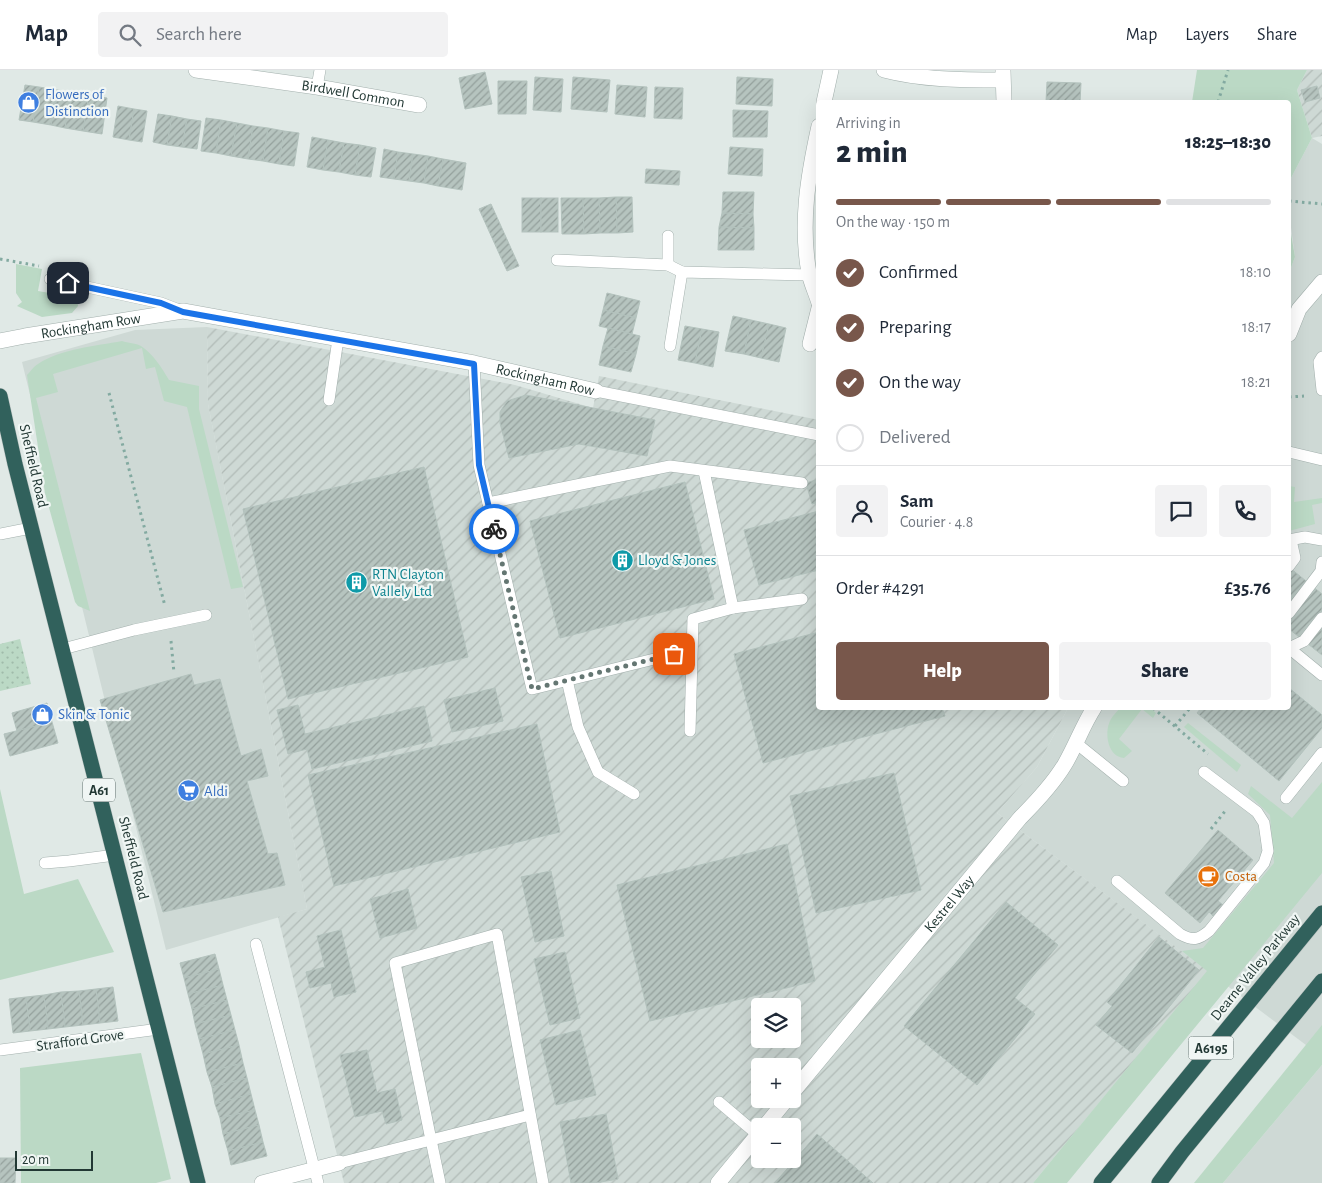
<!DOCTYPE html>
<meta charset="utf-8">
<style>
body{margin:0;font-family:"Alegreya Sans",sans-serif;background:#f2f2f3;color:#1f2937;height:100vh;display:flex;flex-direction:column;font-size:19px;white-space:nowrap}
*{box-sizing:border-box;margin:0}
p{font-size:16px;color:#747a83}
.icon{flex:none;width:28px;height:28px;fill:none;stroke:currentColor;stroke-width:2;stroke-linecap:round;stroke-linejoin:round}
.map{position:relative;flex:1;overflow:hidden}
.side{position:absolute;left:816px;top:30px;width:475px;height:610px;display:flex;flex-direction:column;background:#fff;border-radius:5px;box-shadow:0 5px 20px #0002}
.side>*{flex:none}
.tools{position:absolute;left:751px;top:928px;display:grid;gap:10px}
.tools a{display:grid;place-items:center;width:50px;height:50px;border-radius:5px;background:#fff;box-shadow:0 5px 20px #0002;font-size:25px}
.scale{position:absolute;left:15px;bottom:12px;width:78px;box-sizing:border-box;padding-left:5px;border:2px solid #223834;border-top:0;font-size:14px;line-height:18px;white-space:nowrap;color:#223834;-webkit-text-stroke:4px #f0f6f4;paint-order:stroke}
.pin{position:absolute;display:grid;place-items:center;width:42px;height:42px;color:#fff;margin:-21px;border-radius:10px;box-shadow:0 2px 8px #0006}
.courier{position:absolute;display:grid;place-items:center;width:50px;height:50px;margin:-25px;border:4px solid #1a73e8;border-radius:50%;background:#fff;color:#222;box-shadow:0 1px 6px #0007}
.head em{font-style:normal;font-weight:800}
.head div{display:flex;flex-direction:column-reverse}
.head{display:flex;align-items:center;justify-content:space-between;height:85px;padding:0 20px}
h1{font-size:32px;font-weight:800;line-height:38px}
.bar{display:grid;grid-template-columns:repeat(4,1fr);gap:8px 5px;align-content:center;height:60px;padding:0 20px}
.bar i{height:6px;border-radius:4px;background:#e0e1e3}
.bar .active{background:#78574b}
.bar p{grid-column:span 4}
.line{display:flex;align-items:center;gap:12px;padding:0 20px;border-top:1px solid #e0e1e3}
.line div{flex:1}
.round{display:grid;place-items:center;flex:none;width:52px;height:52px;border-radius:5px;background:#f2f2f3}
ol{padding:0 20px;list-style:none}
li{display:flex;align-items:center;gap:15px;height:55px}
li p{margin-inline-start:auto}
li .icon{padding:5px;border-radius:50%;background:#78574b;color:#fff;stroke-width:4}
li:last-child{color:#747a83}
li i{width:28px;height:28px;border:2px solid #e0e1e3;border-radius:50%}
.button{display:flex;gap:10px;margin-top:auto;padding:10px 20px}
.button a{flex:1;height:58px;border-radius:5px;background:#78574b;color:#fff;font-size:20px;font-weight:800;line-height:58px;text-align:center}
.button a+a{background:#f2f2f3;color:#1f2937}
header{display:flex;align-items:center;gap:30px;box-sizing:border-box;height:70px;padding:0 25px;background:#fff;border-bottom:1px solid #e0e1e3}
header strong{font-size:24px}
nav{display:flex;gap:28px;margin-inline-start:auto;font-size:18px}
.search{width:350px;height:45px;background:#f2f2f3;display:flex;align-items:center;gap:12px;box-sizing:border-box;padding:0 18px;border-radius:5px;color:#747a83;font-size:19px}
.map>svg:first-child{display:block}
.built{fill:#ced9d5}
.industrial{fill:url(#industrial-furrows);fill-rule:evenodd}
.grass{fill:#bbd9c5}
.park{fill:url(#park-dots)}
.building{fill:url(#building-hatch);stroke:#b3c2bd}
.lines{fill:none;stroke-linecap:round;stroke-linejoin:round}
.lane-casing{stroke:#a3b0ad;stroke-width:12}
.street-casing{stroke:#a3b0ad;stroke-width:16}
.highway-casing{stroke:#bdc3c2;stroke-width:16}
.path{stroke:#83aaa1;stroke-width:3;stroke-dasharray:2.5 4;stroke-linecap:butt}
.lane{stroke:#fff;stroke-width:11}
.street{stroke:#fff;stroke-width:15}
.highway{stroke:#31615c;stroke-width:15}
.done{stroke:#647672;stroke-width:5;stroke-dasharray:0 9}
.route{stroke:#1a73e8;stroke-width:6}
.labels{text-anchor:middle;stroke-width:4.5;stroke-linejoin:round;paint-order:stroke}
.shield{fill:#f0f6f4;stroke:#60716e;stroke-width:1}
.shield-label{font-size:14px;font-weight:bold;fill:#223834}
.shop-label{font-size:15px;fill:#366cbe;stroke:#f0f6f4;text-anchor:start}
.street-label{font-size:15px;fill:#223834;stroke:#f0f6f4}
.culture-label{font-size:15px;fill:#0d838f;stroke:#f0f6f4;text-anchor:start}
.food-label{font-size:15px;fill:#c56008;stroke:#f0f6f4;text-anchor:start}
</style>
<header>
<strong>Map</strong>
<div class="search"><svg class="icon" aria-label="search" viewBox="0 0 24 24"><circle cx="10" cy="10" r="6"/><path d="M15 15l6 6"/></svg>Search here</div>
<nav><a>Map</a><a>Layers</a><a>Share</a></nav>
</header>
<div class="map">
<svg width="1322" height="1113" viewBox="0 0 1322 1113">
<defs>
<pattern id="industrial-furrows" width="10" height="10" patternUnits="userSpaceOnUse" patternTransform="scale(1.25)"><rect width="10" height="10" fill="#ced9d5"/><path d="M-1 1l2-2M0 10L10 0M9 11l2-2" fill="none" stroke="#b1bbb7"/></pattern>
<pattern id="park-dots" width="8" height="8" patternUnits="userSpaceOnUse" patternTransform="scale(1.25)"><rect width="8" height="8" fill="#bbd9c5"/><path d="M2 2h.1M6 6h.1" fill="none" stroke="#a0bbaa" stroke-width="1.8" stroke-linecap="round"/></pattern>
<pattern id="building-hatch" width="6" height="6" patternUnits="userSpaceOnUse" patternTransform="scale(1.25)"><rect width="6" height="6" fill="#b6c4bf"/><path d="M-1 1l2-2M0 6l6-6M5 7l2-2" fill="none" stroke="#94a09c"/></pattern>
</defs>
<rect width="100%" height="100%" fill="#e0e9e6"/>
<g class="built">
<polygon points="1312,68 1322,74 1322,987 997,743 1037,697 1068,638 1289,638 1289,203 1295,187 1289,143 1291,108"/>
<polygon points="207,257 208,334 307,839 166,880 22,292 135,260"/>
<polygon points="1322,995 1322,1113 1223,1113"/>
</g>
<g class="industrial">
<polygon points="1307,0 1322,0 1322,66 1312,68 1297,20"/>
<path d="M207 257 515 315 593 338 599 306 819 350V638H1068L1037 697 997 743 1208 901 1033 1113H344L278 847 307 839 208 334ZM760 936H792V969H760ZM760 996H792V1029H760ZM760 1056H792V1089H760Z"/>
</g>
<g class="grass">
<polygon points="1197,0 1307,0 1297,20 1312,68 1291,108 1289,143 1289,32 1192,32"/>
<polygon points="1289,152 1295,187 1289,203"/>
<polygon points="16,194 42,199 38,221 73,227 77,229 78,236 72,243 42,247 17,236 22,232 16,223"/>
<path d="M122 271C128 273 136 273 141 276 153 284 162 298 169 310L199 316V339L243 517 231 519 187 337 164 331 155 297 146 299 142 278 53 304 58 322 36 328 90 541 78 536 75 532 45 423 27 305C31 301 34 296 38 294 60 279 96 276 122 271Z"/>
<polygon points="1289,416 1295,417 1294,432 1322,428 1322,433 1312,435 1315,454 1289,461"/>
<path d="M1120 638H1150L1156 643 1153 648 1142 639 1119 669 1132 681 1124 688C1108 687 1104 663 1110 651 1112 646 1117 642 1120 638Z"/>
<polygon points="1188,653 1241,695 1237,702 1184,657"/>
<polygon points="1322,712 1322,803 1067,1113 1033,1113 1207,901 1182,881 1203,878 1274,793 1270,745 1248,724 1251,716 1292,748"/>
<polygon points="0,719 24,824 78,809 114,882 0,910"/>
<polygon points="1322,955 1322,995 1223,1113 1194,1113"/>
<polygon points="141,983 171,1109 156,1113 21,1113 20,998"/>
</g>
<polygon class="park" points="20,569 31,614 0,621 0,574"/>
<g class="building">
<polygon points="485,2 492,34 465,39 459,8"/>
<polygon points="535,7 563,9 561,42 533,40"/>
<polygon points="573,7 610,10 607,42 571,39"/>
<polygon points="737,7 773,9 772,36 736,34"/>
<polygon points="498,11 527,11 526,44 498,44"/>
<polygon points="1047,12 1081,13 1080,32 1046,32"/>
<polygon points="25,15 39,17 33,52 19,50"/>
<polygon points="617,15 647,17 645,47 615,44"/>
<polygon points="1317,16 1320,28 1305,32 1301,20"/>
<polygon points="39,17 57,20 51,55 33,52"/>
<polygon points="655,17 683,18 682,49 654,48"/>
<polygon points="57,20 71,22 65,58 51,55"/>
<polygon points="71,22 89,25 83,61 65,58"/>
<polygon points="89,25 107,28 102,64 83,61"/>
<polygon points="118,36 134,39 129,70 113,67"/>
<polygon points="134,39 147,41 142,72 129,70"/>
<polygon points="733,40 768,41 767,67 733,67"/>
<polygon points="158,44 172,46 167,75 153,72"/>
<polygon points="172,46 187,49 182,77 167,75"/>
<polygon points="206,48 221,50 216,83 201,81"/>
<polygon points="187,49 201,51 197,79 182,77"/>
<polygon points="221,50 237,53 231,86 216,83"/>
<polygon points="237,53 253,56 248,89 231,86"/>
<polygon points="253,56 268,58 263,91 248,89"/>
<polygon points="268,58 284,61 279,94 263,91"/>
<polygon points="284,61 299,63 294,96 279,94"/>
<polygon points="312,67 328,70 323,100 307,97"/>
<polygon points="328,70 344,73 339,102 323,100"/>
<polygon points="344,73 360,75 355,105 339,102"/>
<polygon points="360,75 376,78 371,107 355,105"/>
<polygon points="730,77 763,79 762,106 728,104"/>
<polygon points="384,79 398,82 394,109 380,107"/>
<polygon points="398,82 413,84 409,111 394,109"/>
<polygon points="413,84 428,86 424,113 409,111"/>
<polygon points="428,86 443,89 438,116 424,113"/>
<polygon points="443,89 466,93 462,120 438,116"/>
<polygon points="646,99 680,101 679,115 645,113"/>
<polygon points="723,122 754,122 753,144 722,143"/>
<polygon points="616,127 632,127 633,162 617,163"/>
<polygon points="616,127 617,163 600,163 599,128"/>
<rect x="522" y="128" width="19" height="34"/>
<rect x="541" y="128" width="17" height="34"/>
<polygon points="561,128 583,128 584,164 562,164"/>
<polygon points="583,128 599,128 600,163 584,164"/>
<polygon points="491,134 519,196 507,201 479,139"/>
<polygon points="722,143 753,144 754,158 719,157"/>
<polygon points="719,157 754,158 754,180 718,180"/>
<polygon points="607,223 640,231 636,248 603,240"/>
<polygon points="603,240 636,248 632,264 599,256"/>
<polygon points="733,246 751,250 744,284 725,281"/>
<polygon points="751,250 769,254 761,288 744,284"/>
<polygon points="769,254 786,258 779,292 761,288"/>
<polygon points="685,256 702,259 695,293 678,290"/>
<polygon points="608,258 640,266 636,284 603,276"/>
<polygon points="702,259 719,262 713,297 695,293"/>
<polygon points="603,276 636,284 631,302 599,295"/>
<polygon points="526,325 655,350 647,386 579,374 509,388 500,353 500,342 507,331"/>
<polygon points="424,397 468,587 288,629 243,439"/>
<polygon points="819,409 819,432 812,434 806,413"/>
<polygon points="685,412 714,529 560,568 530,451"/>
<polygon points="819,441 819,500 759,515 744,460"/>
<polygon points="1290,498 1322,524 1322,585 1289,559"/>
<polygon points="819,562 819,638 942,638 945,646 763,693 734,584"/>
<polygon points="191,604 194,615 220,609 241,686 261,679 268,706 247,711 268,784 277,783 285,815 163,842 100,630"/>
<polygon points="495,618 503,651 452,662 444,630"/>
<polygon points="1289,618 1322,645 1322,658 1279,711 1197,643 1201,638 1289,638"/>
<polygon points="47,633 52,652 17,661 12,643"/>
<polygon points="298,635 305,664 424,636 432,671 312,699 307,679 288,684 277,640"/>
<polygon points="52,652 58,673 10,686 4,664"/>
<polygon points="537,654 560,762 334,816 308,705"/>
<polygon points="894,703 921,820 816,843 790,726"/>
<polygon points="1218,760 1253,790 1218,831 1223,835 1214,847 1209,842 1200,853 1165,823"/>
<polygon points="787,774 815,911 650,951 617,815"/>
<polygon points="551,801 564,866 535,872 521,807"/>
<polygon points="408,819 417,858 380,868 370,829"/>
<polygon points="1006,832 1058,875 1015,928 1035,944 977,1015 904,956"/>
<polygon points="341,860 356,922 334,927 331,913 310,918 306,902 325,897 317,866"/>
<polygon points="1159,867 1199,900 1132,983 1096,955 1112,936 1107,932"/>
<polygon points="565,882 580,948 550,955 534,889"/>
<polygon points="215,884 219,899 184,908 180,893"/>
<polygon points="219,899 223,915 188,924 184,908"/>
<polygon points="223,915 227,930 192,939 188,924"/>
<polygon points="113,917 118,951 100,953 96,919"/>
<polygon points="96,919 100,953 83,955 79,921"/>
<polygon points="79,921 83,955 65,957 61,922"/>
<polygon points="61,922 65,957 48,959 44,925"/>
<polygon points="44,925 48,959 30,961 26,927"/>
<polygon points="26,927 30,961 13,963 9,929"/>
<polygon points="227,930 231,945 195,954 192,939"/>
<polygon points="231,945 235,960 199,969 195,954"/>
<polygon points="235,960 239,975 203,984 199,969"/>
<polygon points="580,960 596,1025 556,1035 540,970"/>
<polygon points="239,975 243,993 207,1002 203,984"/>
<polygon points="367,980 377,1023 395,1019 402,1050 386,1054 382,1041 355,1047 340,985"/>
<polygon points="243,993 247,1008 212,1017 207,1002"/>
<polygon points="247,1008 251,1024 215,1034 212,1017"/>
<polygon points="251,1024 255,1040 220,1048 215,1034"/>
<polygon points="255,1040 259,1055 223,1064 220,1048"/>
<polygon points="606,1044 618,1109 595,1113 571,1113 560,1052"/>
<polygon points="259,1055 263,1072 228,1081 223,1064"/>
<polygon points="817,1064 873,1113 775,1113"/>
<polygon points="263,1072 267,1086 231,1095 228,1081"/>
<polygon points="0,1088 16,1088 15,1113 0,1113"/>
</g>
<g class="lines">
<defs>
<g id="lane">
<polyline points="317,17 320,0"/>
<polyline points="557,190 668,195 682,202"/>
<polyline points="668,195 668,166"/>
<polyline points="50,209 161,233 182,241"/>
<polyline points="670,276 682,202 810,205"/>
<polyline points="1322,287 1319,292 1322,320"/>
<polyline points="474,293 479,395 532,619 691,580"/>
<polyline points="596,321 819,365"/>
<polyline points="329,330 338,269"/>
<polyline points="1289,382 1322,390"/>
<polyline points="704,401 733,538"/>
<polyline points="488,433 670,396 802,413"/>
<polyline points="0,464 31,458"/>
<polyline points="1289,470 1305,467 1322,470"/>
<polyline points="1289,496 1295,488 1291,470"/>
<polyline points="1289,543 1321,501 1322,492"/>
<polyline points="1322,548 1304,571 1289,578 1322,605"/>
<polyline points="63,579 134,560 206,545"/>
<polyline points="567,610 578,657 598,702 634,724"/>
<polyline points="690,661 693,549 733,538 802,529"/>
<polyline points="1076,673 1123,711"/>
<polyline points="1286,728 1322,683"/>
<polyline points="45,793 69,791 115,785"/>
<path d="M1117 811 1180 864C1193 871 1198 870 1209 861L1264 793 1268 781 1264 753 1257 742 1204 702"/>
<polyline points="256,874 318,1113"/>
<polyline points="0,980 159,959"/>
<polyline points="719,1032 758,1065"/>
<polyline points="339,1093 431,1070 395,893 497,864 543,1113"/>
<polyline points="440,1113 431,1070 530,1045"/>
</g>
<g id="street">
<path id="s1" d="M196 0 317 17 419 35"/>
<path d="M884 0C922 10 963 10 1002 10"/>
<polyline points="1003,1 1004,32"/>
<polyline points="824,32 831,0"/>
<path d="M819 56C808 106 800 153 809 203 811 213 816 223 819 233"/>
<polyline points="1289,264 1299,239 1322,212"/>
<path id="s2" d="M0 271 25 266 183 241 474 293 596 321"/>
<polyline points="810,274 819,238"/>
<path id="s3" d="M792 1023 1020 748C1037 731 1053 714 1065 694 1076 675 1083 655 1094 638"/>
<polyline points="765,1056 787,1029"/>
<polyline points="262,1113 339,1093"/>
<polyline points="718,1113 760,1062"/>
</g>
<g id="highway">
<polyline points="0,326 15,394 198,1113"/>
<polyline points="1101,1113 1322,843"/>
<polyline points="1159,1113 1182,1082 1322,911"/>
</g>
</defs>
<use href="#lane" class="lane-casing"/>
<use href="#street" class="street-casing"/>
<use href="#highway" class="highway-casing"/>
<g class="path">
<polyline points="1218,32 1228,0"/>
<polyline points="1289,131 1322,134"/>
<polyline points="0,189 39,196"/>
<polyline points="109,323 165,536"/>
<polyline points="1289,327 1304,326"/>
<polyline points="171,571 174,603"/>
<polyline points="1153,638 1208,684"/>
<polyline points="1175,656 1190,638"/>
<polyline points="1211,759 1226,740"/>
</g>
<use href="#lane" class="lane"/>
<use href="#street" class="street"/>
<use href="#highway" class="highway"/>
</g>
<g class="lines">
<polyline class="done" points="494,459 532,619 674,584"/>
<polyline class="route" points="68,213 161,233 183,242 474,294 479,395 494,459"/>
</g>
<defs>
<symbol id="shop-disc" viewBox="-11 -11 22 22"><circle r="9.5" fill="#3f7fe0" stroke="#f0f6f4"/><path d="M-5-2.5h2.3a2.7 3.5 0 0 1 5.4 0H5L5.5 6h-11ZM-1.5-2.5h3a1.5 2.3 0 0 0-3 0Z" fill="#fff"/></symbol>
<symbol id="building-disc" viewBox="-11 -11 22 22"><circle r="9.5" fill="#0f9aa8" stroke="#f0f6f4"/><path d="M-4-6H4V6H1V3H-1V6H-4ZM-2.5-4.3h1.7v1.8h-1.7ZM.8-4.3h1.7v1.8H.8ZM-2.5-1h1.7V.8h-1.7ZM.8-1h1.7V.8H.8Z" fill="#fff"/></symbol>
<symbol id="supermarket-disc" viewBox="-11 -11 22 22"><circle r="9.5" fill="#3f7fe0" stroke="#f0f6f4"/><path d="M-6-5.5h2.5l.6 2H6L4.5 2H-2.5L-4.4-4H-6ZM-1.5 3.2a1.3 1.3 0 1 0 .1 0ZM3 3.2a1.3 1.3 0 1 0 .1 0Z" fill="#fff"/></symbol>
<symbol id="cafe-disc" viewBox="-11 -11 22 22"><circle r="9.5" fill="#e8710a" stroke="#f0f6f4"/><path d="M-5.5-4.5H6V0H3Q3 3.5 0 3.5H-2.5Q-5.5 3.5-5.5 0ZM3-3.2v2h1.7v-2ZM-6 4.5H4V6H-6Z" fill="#fff"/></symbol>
</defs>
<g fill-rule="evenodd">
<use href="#shop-disc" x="16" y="20" width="25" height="25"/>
<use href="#building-disc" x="610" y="478" width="25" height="25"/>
<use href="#building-disc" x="344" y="500" width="25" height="25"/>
<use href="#shop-disc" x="30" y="632" width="25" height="25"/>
<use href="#supermarket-disc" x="176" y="708" width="25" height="25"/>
<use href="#cafe-disc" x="1196" y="794" width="25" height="25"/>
</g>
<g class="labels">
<g class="shield">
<rect x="83" y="708.5" width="32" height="23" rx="4"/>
<rect x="1188.5" y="966.5" width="45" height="23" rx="4"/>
</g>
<g class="shield-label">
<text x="99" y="725">A61</text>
<text x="1211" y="983">A6195</text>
</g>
<g class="shop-label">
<text x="45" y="29">Flowers of<tspan x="45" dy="17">Distinction</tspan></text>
<text x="58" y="649">Skin &amp; Tonic</text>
<text x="204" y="726">Aldi</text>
</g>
<g class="street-label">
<text dy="5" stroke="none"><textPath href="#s1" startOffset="159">Birdwell Common</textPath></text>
<text dy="5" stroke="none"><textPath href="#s2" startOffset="92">Rockingham Row</textPath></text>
<text dy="5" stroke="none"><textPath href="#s2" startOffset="554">Rockingham Row</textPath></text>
<text transform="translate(34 396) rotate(77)" y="5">Sheffield Road</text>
<text transform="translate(134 788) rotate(76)" y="5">Sheffield Road</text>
<text dy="5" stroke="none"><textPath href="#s3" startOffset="246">Kestrel Way</textPath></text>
<text transform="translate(1255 897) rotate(-51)" y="5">Dearne Valley Parkway</text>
<text transform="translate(80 970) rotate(-8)" y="5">Strafford Grove</text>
</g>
<g class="culture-label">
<text x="638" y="495">Lloyd &amp; Jones</text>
<text x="372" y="509">RTN Clayton<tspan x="372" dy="17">Vallely Ltd</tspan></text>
</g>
<g class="food-label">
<text x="1225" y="811">Costa</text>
</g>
</g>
</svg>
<div class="tools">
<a><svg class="icon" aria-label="layers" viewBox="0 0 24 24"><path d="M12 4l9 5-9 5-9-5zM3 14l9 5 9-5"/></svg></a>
<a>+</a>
<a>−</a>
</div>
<div class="scale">20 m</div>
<div class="pin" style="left:674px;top:584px;background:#ea580c"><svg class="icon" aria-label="bag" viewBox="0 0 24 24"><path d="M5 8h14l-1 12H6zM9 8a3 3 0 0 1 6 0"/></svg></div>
<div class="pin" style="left:68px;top:213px;background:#1f2937"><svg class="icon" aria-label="home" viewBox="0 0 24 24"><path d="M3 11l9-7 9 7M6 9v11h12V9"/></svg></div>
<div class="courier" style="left:494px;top:459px"><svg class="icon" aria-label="bike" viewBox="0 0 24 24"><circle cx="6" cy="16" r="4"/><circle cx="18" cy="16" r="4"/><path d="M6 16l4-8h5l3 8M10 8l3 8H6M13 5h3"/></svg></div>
<section class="side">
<div class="head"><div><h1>2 min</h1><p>Arriving in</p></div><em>18:25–18:30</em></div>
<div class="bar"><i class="active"></i><i class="active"></i><i class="active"></i><i></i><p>On the way · 150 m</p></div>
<ol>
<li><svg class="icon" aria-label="check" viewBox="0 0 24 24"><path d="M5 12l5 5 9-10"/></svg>Confirmed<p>18:10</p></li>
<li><svg class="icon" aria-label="check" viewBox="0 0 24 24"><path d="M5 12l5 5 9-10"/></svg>Preparing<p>18:17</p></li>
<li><svg class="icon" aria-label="check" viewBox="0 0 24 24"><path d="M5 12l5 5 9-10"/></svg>On the way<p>18:21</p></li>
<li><i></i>Delivered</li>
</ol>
<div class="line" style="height:90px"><a class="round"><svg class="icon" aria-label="person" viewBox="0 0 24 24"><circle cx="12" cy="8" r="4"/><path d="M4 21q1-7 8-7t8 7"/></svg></a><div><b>Sam</b><p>Courier · 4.8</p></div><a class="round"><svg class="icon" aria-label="chat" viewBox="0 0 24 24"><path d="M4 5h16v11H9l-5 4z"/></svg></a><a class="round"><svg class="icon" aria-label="phone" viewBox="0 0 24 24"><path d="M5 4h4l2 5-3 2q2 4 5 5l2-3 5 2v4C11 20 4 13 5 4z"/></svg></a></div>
<div class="line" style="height:65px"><div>Order #4291</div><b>£35.76</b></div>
<div class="button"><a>Help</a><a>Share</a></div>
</section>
</div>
